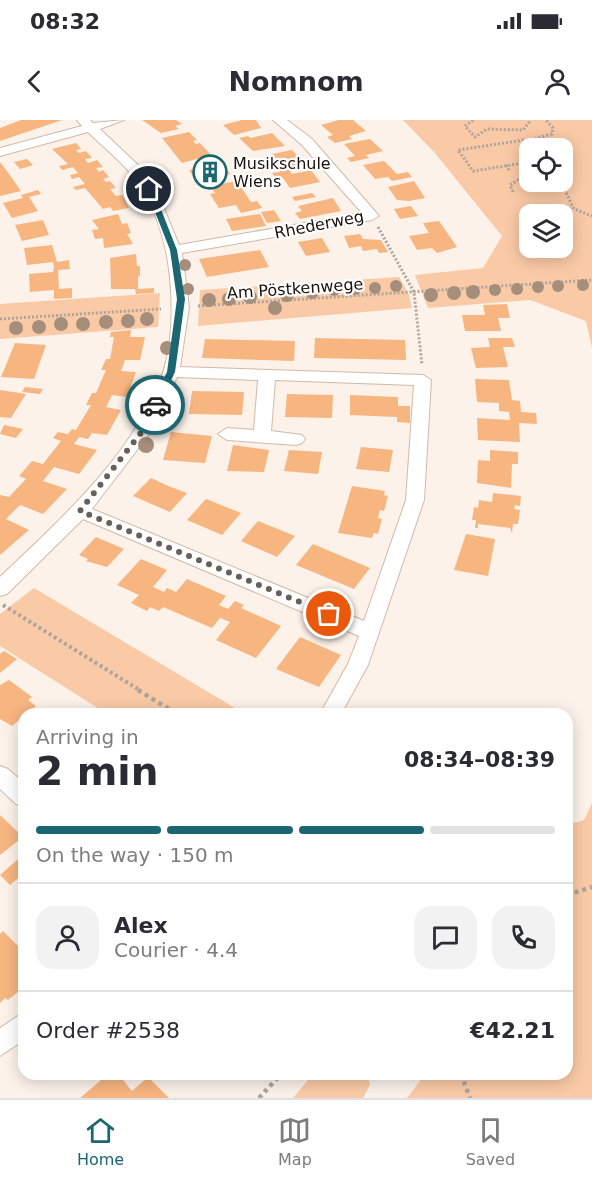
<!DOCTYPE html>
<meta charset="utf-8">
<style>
body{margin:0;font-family:"DejaVu Sans",sans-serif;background:#f2f2f3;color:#2b2b33;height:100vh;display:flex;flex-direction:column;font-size:22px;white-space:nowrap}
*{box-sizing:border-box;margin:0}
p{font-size:20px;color:#7c7c81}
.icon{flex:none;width:33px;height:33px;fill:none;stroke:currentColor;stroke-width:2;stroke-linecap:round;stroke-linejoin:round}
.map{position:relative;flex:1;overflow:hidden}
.panel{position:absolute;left:18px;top:588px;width:555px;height:372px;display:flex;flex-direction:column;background:#fff;border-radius:18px;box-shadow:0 3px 15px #0003}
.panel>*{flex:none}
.buttons{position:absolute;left:519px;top:18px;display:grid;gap:12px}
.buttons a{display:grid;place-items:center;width:54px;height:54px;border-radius:12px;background:#fff;box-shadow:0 3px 15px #0003;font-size:30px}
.pin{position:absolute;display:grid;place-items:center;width:51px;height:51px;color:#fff;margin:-26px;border:3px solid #fff;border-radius:50%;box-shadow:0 2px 6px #0007}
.courier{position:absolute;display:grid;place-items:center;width:60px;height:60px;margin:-30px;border:4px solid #1b6671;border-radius:50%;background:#fff;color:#222;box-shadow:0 2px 8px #0007}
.head em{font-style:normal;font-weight:800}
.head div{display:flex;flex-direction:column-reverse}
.head{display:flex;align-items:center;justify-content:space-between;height:102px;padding:0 18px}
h1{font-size:39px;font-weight:800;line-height:45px}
.bar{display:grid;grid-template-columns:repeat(4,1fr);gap:9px 6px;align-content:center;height:72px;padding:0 18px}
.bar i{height:8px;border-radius:4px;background:#e1e1e2}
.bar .on{background:#1b6671}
.bar p{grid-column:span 4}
.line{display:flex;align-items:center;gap:15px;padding:0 18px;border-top:2px solid #e1e1e2}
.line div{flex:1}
.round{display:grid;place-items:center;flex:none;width:63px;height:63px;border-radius:18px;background:#f2f2f3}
.status{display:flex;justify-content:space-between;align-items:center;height:42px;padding:0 30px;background:#fff;direction:ltr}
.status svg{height:16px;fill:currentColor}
header{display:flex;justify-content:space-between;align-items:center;height:78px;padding:0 18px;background:#fff;font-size:27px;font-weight:800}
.tab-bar{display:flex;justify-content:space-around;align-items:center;height:84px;border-top:2px solid #e1e1e2;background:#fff;font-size:16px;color:#7c7c81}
.tab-bar a{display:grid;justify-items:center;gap:3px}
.tab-bar .on{color:#1b6671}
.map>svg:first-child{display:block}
.green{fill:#facaa6;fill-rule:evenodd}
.building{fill:#f7b580}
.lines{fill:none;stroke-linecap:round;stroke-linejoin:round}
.minor-casing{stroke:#d1b9a7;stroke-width:2}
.path-far2{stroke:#aea49d;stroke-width:3;stroke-dasharray:2 2;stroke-linecap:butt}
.path-far1{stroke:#aea49d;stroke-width:4;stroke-dasharray:3 3;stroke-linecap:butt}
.path{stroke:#aea49d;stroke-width:4.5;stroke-dasharray:4 4;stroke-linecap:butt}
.minor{fill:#fff;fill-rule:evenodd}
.tree{fill:#a58e7b}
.route{fill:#1b6671}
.done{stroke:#696059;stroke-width:6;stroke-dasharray:0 10.8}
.labels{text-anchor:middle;stroke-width:4.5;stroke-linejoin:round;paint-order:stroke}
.far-poi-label{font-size:16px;fill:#1a110b;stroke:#fff;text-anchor:start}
.far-street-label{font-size:16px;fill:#1a110b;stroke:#fff}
</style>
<div class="status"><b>08:32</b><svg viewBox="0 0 49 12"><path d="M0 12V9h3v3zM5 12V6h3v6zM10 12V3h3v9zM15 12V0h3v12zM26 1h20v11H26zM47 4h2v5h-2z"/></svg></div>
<header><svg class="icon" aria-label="back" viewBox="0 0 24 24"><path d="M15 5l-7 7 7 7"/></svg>Nomnom<svg class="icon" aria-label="person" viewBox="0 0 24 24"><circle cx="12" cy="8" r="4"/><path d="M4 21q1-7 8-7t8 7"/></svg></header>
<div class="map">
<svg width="592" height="978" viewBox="0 0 592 978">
<rect width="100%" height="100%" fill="#fcf2ea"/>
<g class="green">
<path d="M403 0H592V228L586 201 530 180 428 188 415 155 483 148 502 116 434 32ZM530 28H562V62H530ZM530 94H562V128H530Z"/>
<polygon points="399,157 409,175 412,188 198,206 200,170"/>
<polygon points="160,173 158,207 0,219 0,184"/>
<polygon points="34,468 245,594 107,594 0,526 0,494"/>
<polygon points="592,683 592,978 407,978 420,961 417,954 567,954 567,705 584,700"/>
<polygon points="313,954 367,954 370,965 363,978 293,978"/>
</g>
<g class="building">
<polygon points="21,0 62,0 0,21 0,8"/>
<polygon points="142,0 176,0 182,4 175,6 179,9 161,13"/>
<polygon points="242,0 256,0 261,8 234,15 223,5"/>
<polygon points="339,0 353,0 366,11 349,16 352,19 335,23 327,17 333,15 321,5"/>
<polygon points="189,12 197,20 193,21 196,24 200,23 211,35 182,43 162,18"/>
<polygon points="272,13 285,26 253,31 239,18 248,16 251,18"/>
<polygon points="370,19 383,31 366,35 369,38 351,42 347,38 355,36 344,24"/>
<polygon points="76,23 81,29 76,30 79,33 86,31 92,38 85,39 88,43 97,40 103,47 96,48 99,52 103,50 109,57 103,59 106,62 110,61 116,68 110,69 116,76 122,75 129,88 113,91 110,87 103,89 85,68 76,70 73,67 85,64 79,57 72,59 70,55 78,53 73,47 62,50 59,46 68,44 52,29"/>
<polygon points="292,30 302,41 296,43 299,47 289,50 292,54 311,50 320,62 290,68 283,58 277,60 272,53 280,52 276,47 282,46 272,34"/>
<polygon points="27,39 33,45 20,49 14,42"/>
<polygon points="384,41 397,54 408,52 412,57 392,61 388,57 375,59 363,45"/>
<polygon points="0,42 7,51 21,71 0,76"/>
<polygon points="223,44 230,54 196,61 189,50"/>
<polygon points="237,61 251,82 257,81 262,88 241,93 236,85 219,88 210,74 215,73 210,66"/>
<polygon points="414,61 425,78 409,81 397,80 388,67"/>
<polygon points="38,70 41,74 29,77 38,91 12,98 3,83 23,78 21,75"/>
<polygon points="312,73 316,77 295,81 292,77"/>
<polygon points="333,78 341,91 300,99 295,93 302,91 298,86"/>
<polygon points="411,86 418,96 400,99 394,89"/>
<polygon points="274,90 281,101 267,103 261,92"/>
<polygon points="118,94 122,104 127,103 131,113 127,114 133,124 104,128 103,118 95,119 92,110 99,109 92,100"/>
<polygon points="260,94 266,106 232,111 226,99"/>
<polygon points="43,100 49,115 22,121 15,105"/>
<polygon points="439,101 457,127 437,133 432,128 417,130 409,116 429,113 423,103"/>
<polygon points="360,114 363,119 381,120 388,132 379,133 377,129 363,131 361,126 349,128 344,116"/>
<polygon points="322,118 330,132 306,136 298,122"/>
<polygon points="52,125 57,142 69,140 70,149 58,150 59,169 72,168 72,178 54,179 54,170 30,172 29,154 53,152 54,147 53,142 27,145 24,128"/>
<polygon points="260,130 269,147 207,157 199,139"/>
<polygon points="136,134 137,146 140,146 140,156 138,157 138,169 154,168 154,173 136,174 135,169 111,169 110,138"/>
<polygon points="507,184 510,198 498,198 501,211 465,211 462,195 485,195 483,185"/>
<polygon points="131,210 130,217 145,217 140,240 125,240 121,251 136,252 127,277 112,275 106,287 121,290 107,315 92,313 88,319 79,317 74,324 97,330 79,354 54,347 43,361 67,369 43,394 20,385 6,399 29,410 0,435 0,375 9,377 26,359 19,356 32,341 43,344 61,321 53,318 58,312 68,314 72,309 76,310 91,285 86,285 92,273 96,273 106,250 101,250 106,239 110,239 114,217 110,217 111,212"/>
<polygon points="315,218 405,220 406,240 314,238"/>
<polygon points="488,218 512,218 515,227 503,227 508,247 476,248 471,228 490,227"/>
<polygon points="205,219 295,221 294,241 202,238"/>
<polygon points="15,223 46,225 34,259 1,257"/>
<polygon points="475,259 509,260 512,280 520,281 521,292 536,293 537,304 519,303 520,322 478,320 477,298 510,300 509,292 499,291 499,283 477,282"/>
<polygon points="25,267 43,269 40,274 22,272"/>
<polygon points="0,270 26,274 11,298 0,297"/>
<polygon points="192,271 244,272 242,295 189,294"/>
<polygon points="287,274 333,275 332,298 285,297"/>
<polygon points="350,275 398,277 398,286 410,286 410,303 397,302 397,297 350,295"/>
<polygon points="4,305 23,309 16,318 0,314"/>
<polygon points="171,312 212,316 205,343 163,340"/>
<polygon points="233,325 269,330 264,352 227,351"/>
<polygon points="361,327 393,330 389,352 356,349"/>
<polygon points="289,330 322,332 318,354 284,351"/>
<polygon points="490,330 518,332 518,344 512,344 511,368 477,363 478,340 490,341"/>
<polygon points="151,358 168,366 187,373 170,392 133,376"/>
<polygon points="352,366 385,371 384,375 388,376 384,391 380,390 378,398 382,399 378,414 374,413 372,418 338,413"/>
<polygon points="493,373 521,376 520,386 515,385 514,389 520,390 518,404 513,404 512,413 510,408 478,404 478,408 475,408 476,400 472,400 474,387 478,388 479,380 492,382"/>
<polygon points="206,379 241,393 222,415 187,400"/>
<polygon points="258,401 295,416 277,437 241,421"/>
<polygon points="466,414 495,419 488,456 454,450"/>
<polygon points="96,417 124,429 107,447 86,441 88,439 79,435"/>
<polygon points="313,424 370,448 354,469 296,445"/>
<polygon points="141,439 167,450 153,467 164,472 167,468 176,472 187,459 226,476 219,485 228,489 235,481 244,485 241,488 281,506 256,538 216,520 230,502 220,498 212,508 163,487 159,491 150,487 147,491 131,483 139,475 117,465"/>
<polygon points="300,517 341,535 319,567 276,549"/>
<polygon points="4,531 17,539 0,553 0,534"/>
<polygon points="9,560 32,577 28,580 36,586 12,606 0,599 0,565"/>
<polygon points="0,695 23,717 0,735"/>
<polygon points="24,734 24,753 10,765 0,755"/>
<polygon points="3,811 24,832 24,867 8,880 5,878 0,883 0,814"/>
<polygon points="108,954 118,954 132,971 148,957 169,978 80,978"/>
</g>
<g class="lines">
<defs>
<g id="minor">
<path d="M77 0H90L93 3 124 0 100 9 139 46 156 69 179 125 362 93 302 25 273 0H287L312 19 379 96 372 100 182 133 189 187 180 247 423 255 431 260 424 380 368 545 341 594H320L348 544 359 516 83 399 7 474 0 476V457C60 400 135 333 163 253 172 224 173 188 170 158 167 128 158 94 141 68 128 46 106 30 88 12L0 36V28L82 6ZM177 257 258 260 254 310 227 308 218 314 227 320 296 325 302 323 305 319 302 315 271 311 275 260 414 265 406 380 364 501 92 389 150 313Z"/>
<polygon points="0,646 8,649 24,663 24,686 16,684 0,669"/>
<polygon points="24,892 24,920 0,936 0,908"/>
</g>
</defs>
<use href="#minor" class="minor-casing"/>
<g class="path-far2">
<polyline points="473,0 465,6 475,17 487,9 523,10 531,0"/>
<polyline points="527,21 552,14 553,8 546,0"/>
<polyline points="530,42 473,51 458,30 524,20 533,28"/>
<polyline points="506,45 509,50"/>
<polyline points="556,62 562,64 574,89 592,96"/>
<polyline points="513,72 510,65 518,60 530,60"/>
<polyline points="378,107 414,172 422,245"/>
<polyline points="198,186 592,160"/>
<polyline points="0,199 161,189"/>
</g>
<polyline class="path-far1" points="3,485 141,571"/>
<g class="path">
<polyline points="138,570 177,594"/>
<polyline points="567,775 592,767"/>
<polyline points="461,954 470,978"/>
<polyline points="259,978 281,954"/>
</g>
<use href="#minor" class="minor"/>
</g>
<g class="tree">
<circle cx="185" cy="145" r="6"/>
<circle cx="583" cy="165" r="6"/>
<circle cx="396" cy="166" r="6"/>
<circle cx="558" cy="166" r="6"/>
<circle cx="538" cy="167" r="6"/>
<circle cx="375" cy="168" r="6"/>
<circle cx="188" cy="169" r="6"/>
<circle cx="355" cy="169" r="6"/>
<circle cx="517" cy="169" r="6"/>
<circle cx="334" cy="170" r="6"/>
<circle cx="495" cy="170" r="6"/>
<circle cx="312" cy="172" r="7"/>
<circle cx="473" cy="172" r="7"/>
<circle cx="454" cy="173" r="7"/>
<circle cx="287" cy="175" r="7"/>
<circle cx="431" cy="175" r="7"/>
<circle cx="250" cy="177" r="7"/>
<circle cx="229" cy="179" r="7"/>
<circle cx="209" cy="180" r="7"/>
<circle cx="275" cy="188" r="7"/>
<circle cx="147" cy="199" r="7"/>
<circle cx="128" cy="201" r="7"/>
<circle cx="106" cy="202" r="7"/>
<circle cx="61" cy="204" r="7"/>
<circle cx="83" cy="204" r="7"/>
<circle cx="39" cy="207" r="7"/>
<circle cx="16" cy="208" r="7"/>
<circle cx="167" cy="228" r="7"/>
<circle cx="170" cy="276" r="7"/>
<circle cx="146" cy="325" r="8"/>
</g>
<polygon class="route" points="149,67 153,69 177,130 185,179 175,252 159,285 155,287 151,285 167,252 177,179 170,130 146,69"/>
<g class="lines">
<polyline class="done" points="155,285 144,309 80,391 329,494"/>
</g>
<defs>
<symbol id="building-ring" viewBox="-11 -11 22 22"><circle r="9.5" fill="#fff" stroke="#1b6671" stroke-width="1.5"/><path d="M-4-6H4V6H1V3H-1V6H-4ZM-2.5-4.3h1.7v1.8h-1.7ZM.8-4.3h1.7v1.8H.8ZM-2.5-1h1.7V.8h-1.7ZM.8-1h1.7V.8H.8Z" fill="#1b6671"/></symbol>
</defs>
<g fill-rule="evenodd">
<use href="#building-ring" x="191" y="33" width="38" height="38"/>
</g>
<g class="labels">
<g class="far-poi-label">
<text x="233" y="49">Musikschule<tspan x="233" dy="18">Wiens</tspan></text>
</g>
<g class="far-street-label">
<text transform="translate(319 104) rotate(-11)" y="6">Rhederweg</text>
<text transform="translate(295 168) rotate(-4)" y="6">Am Pöstkenwege</text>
</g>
</g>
</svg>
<div class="buttons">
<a><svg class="icon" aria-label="locate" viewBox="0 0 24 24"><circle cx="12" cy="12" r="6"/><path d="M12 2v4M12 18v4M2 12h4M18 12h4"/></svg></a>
<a><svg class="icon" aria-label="layers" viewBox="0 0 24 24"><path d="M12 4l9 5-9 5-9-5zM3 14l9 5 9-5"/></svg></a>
</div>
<div class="pin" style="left:329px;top:494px;background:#ea580c"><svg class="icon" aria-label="bag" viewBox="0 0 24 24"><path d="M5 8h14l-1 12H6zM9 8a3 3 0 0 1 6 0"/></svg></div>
<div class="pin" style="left:149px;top:69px;background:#1f2937"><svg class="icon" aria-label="home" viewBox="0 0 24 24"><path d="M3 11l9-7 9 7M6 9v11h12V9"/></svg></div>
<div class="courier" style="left:155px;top:285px"><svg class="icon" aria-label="car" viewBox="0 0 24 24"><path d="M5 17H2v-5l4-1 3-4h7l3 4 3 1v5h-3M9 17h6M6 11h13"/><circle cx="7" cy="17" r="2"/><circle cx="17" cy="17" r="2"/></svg></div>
<section class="panel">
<div class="head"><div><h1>2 min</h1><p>Arriving in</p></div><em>08:34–08:39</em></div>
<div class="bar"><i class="on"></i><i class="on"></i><i class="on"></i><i></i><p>On the way · 150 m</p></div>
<div class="line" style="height:108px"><a class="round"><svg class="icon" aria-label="person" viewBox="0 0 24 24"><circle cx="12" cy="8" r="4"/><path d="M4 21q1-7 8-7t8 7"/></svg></a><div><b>Alex</b><p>Courier · 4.4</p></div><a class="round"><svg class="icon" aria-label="chat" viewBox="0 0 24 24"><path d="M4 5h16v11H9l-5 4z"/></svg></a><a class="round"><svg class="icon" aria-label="phone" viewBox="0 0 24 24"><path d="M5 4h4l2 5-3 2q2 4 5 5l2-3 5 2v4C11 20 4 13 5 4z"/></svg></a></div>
<div class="line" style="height:78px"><div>Order #2538</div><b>€42.21</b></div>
</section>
</div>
<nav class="tab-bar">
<a class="on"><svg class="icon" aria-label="home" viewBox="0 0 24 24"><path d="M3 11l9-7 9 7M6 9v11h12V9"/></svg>Home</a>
<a><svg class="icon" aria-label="map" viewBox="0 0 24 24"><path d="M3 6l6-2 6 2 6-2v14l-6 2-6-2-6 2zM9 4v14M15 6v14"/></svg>Map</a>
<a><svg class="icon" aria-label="saved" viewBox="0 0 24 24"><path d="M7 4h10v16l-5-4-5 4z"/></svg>Saved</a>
</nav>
